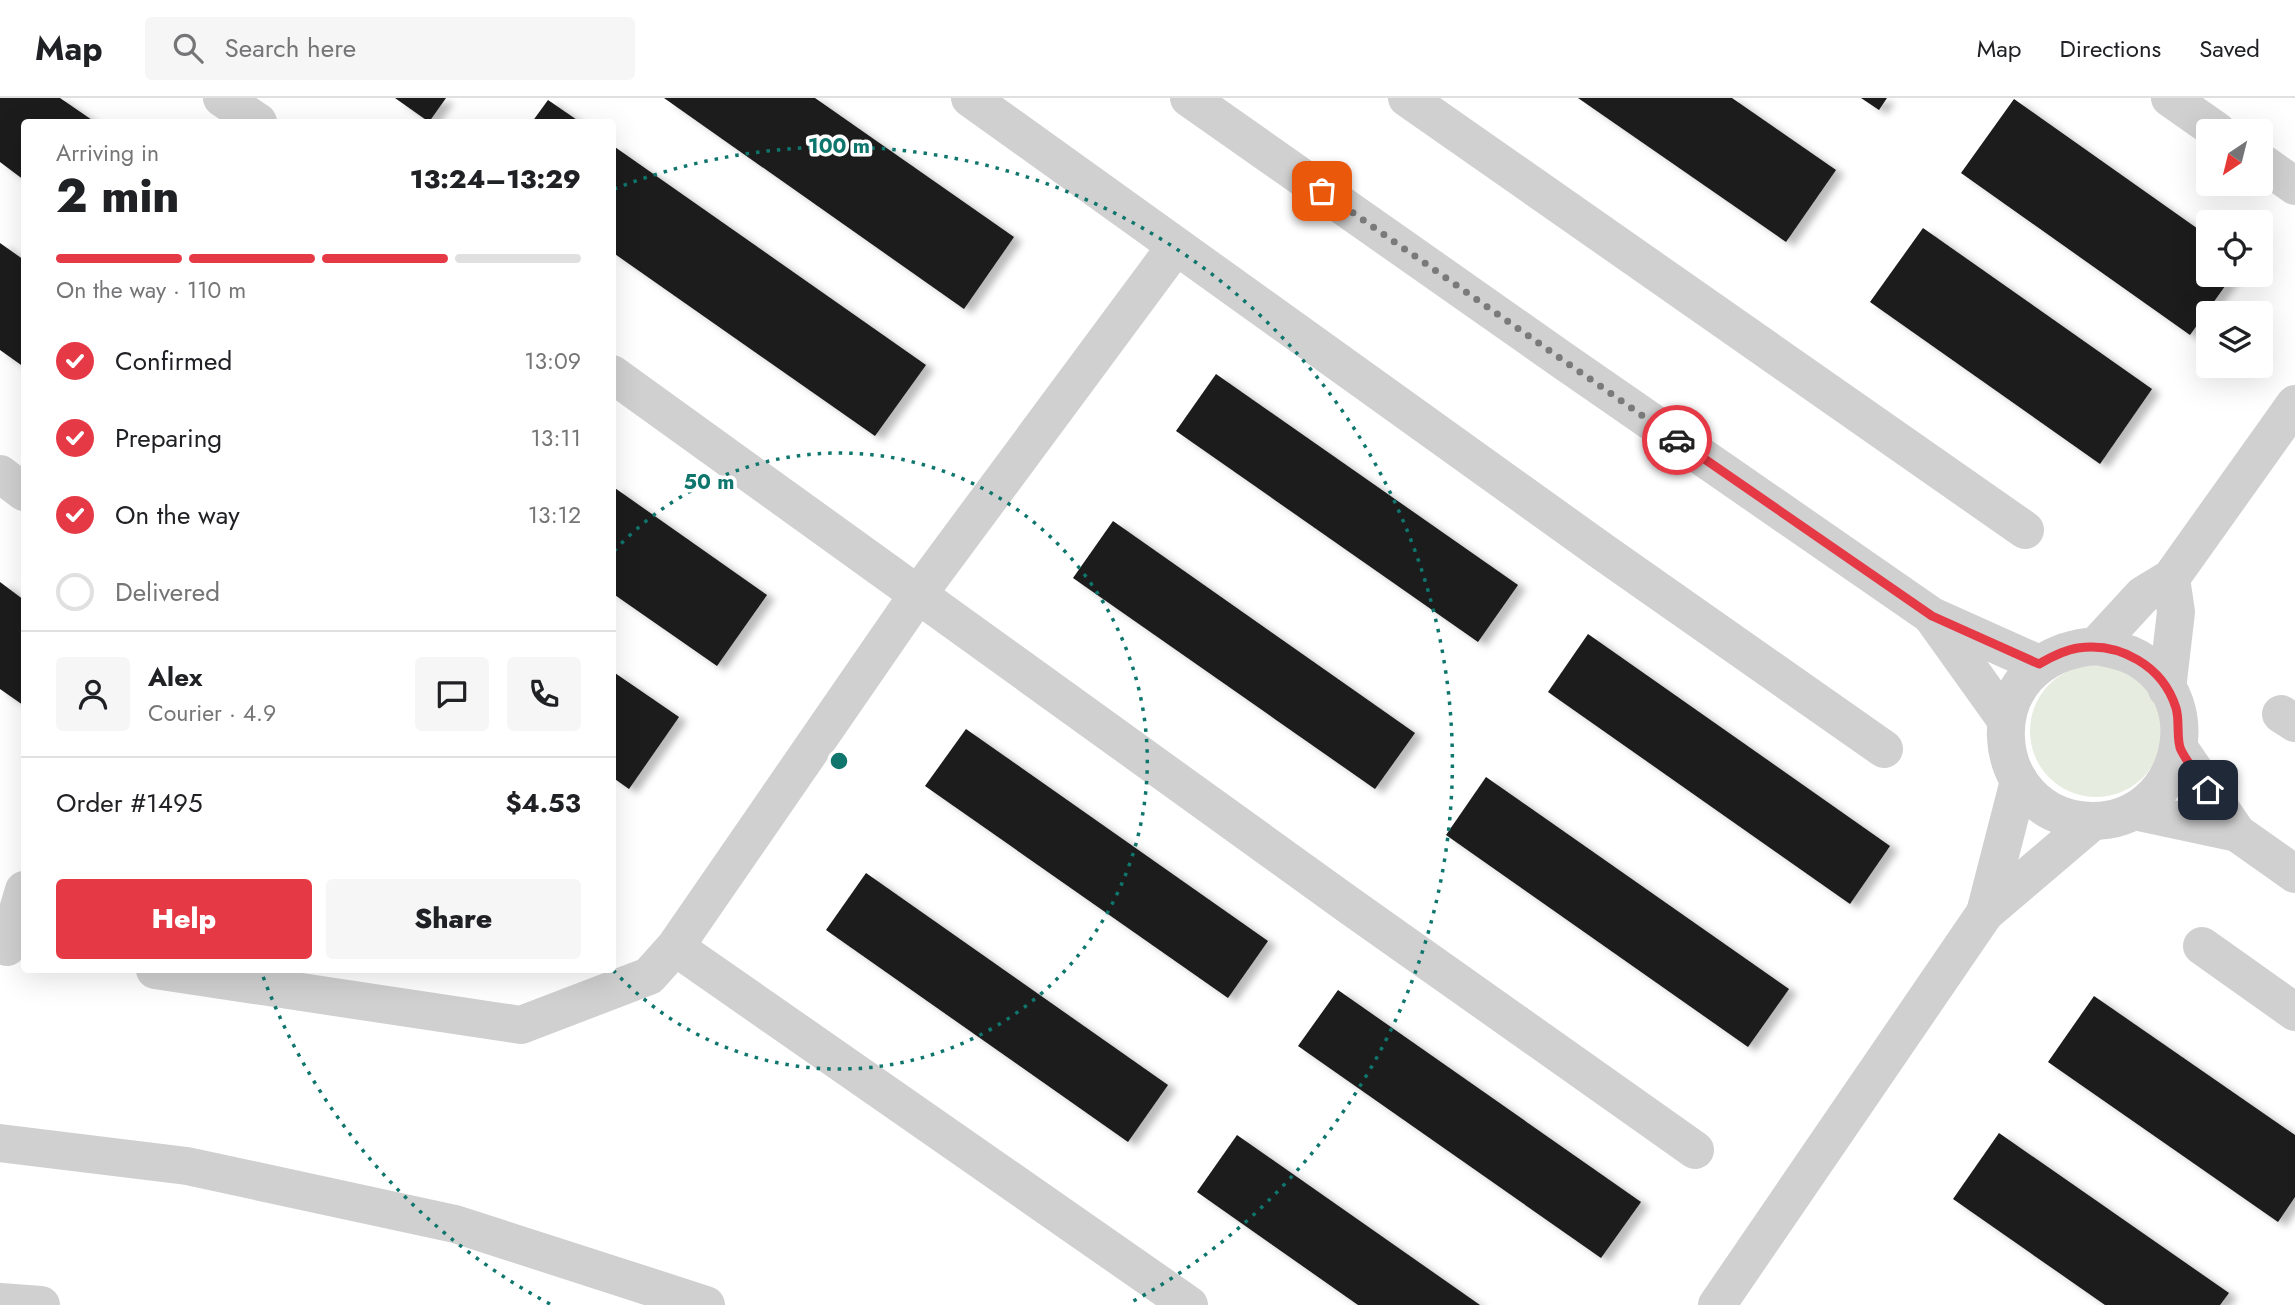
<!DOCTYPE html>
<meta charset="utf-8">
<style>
body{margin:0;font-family:Jost,sans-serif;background:#f6f6f6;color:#202124;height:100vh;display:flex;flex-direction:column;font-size:26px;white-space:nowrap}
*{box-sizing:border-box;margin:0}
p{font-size:23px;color:#757577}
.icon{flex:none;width:38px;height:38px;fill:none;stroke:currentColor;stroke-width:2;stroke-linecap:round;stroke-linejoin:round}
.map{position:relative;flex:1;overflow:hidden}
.side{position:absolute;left:21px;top:21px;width:595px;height:854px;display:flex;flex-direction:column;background:#fff;border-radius:7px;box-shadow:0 7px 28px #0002}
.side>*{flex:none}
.needle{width:46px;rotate:215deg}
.buttons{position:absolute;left:2196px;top:21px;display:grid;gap:14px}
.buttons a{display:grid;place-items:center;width:77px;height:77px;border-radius:7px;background:#fff;box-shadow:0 7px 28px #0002;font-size:35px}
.pin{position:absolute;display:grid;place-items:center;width:60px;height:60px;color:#fff;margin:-30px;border-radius:14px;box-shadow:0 4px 10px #0006}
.courier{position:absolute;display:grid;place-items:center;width:70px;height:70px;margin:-35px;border:5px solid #e63946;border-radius:50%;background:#fff;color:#222;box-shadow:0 2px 9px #0007}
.headline em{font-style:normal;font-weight:800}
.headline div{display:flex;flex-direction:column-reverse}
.headline{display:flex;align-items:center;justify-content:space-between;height:119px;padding:0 35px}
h1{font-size:46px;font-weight:800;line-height:52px}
.bar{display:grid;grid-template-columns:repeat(4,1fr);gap:10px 7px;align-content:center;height:84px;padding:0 35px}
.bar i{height:9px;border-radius:5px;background:#e0e0e0}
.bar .current{background:#e63946}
.bar p{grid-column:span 4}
.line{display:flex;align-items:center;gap:18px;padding:0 35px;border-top:2px solid #e0e0e0}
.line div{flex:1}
.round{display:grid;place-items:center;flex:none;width:74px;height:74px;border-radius:7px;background:#f6f6f6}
ol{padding:0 35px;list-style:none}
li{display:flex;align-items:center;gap:21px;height:77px}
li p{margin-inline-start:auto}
li .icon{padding:7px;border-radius:50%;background:#e63946;color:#fff;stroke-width:4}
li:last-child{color:#757577}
li i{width:38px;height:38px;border:4px solid #e0e0e0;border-radius:50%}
.button{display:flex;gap:14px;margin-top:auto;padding:14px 35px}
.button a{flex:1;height:80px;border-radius:7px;background:#e63946;color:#fff;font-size:28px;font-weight:800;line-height:80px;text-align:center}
.button a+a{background:#f6f6f6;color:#202124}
header{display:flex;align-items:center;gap:42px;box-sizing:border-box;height:98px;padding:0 35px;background:#fff;border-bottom:2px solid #e0e0e0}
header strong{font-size:33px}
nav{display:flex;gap:38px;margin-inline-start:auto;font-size:24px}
.search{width:490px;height:63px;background:#f6f6f6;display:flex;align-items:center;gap:18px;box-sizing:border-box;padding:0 24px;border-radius:7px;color:#757577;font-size:26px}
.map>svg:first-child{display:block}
.green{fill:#e6ecdf}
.building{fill:#1a1a1a;filter:url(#shadow)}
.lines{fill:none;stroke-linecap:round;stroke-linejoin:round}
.minor{stroke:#d0d0d0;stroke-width:38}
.done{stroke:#7a7a7a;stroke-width:7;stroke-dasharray:0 12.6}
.route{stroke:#e63946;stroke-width:9}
.ring{fill:none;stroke:#0f766e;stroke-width:3.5;stroke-dasharray:3.5 7}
.centre{fill:#0f766e;stroke:#fff;stroke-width:3.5}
.ring-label{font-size:21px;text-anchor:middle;font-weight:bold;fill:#0f766e;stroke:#fff;stroke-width:7;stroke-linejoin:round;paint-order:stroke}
</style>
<header>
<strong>Map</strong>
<div class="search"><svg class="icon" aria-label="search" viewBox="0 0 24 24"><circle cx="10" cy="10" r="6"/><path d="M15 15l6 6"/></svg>Search here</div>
<nav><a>Map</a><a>Directions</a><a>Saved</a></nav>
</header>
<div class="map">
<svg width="2295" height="1207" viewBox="0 0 2295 1207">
<defs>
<filter id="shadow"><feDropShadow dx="8" dy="4.5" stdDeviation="3.5" flood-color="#0004"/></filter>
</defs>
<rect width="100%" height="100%" fill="#fff"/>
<circle class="green" cx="2096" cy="633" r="66"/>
<g class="building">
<polygon points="0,0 60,0 95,24 24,24 24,82 0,64"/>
<polygon points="395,0 446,0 429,24"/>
<polygon points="664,0 815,0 1014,139 964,211"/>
<polygon points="1578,0 1732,0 1836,72 1786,144"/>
<polygon points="1861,0 1887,0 1879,12"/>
<polygon points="2014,1 2208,138 2208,177 2233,177 2190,237 1961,75"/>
<polygon points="548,2 580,24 532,24"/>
<polygon points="612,47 926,267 875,338 612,154"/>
<polygon points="1923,130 2152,291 2100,366 1870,204"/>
<polygon points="0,145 24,162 24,269 0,252"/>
<polygon points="1216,276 1518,487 1478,544 1176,333"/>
<polygon points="612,388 767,497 717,568 612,495"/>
<polygon points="1113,423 1415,635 1375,691 1073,480"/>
<polygon points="0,484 24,502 24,604 23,607 0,591"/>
<polygon points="1588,536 1890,748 1850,806 1548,594"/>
<polygon points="612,573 679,619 629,691 612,679"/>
<polygon points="966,631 1268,843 1228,900 925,688"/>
<polygon points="1486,679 1789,891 1748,949 1446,737"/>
<polygon points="866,775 1168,987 1128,1044 826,832"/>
<polygon points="1338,892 1641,1104 1601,1160 1298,948"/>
<polygon points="2094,898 2295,1037 2295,1099 2278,1124 2048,964"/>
<polygon points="1999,1035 2229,1195 2220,1207 2105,1207 1953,1101"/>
<polygon points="1237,1037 1480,1207 1358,1207 1197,1094"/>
</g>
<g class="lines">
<g class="minor">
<polyline points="222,0 258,24"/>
<polyline points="970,0 1603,454 1884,651"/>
<polyline points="1189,0 1565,264 1932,518 2039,566"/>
<polyline points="1407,0 2025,432"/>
<polyline points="2170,0 2217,33"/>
<polyline points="2261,64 2295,88"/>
<polyline points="612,276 1350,808 1695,1052"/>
<polyline points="0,376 24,394"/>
<polyline points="1933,520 2006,622"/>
<path d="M2096 548C2111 551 2124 553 2137 560 2213 604 2180 724 2092 723 1984 721 1969 558 2096 548L2143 497 2171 480 2295 306"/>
<polyline points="2167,591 2176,514 2171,480"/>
<polyline points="2281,616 2295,625"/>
<polyline points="2179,650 2237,735 2295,776"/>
<polyline points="2134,713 2237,735"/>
<polyline points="1985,815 2019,683"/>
<polyline points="2202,848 2295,914"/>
<polyline points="7,849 24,792"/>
<polyline points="675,849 1189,1207"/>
<polyline points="155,872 521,927 649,878 675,849 919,495 1176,148"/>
<polyline points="0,1045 187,1068 455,1126 706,1207"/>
<polyline points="0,1204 41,1207"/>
<polyline points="1717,1207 1985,815 2093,723"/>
</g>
</g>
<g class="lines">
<polyline class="done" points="1322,93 1677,342"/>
<path class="route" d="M1677 342 1932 518 2039 566C2051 559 2064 552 2078 550 2120 544 2163 568 2176 610 2180 622 2176 643 2181 652 2188 666 2199 679 2208 692"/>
</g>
<g class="ring">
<path d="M614 453A308 308 0 1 1 614 873"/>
<path d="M550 1206A615 615 0 0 1 261 873M614 91A615 615 0 0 1 1128 1206"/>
</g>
<circle cx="839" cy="663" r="10" class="centre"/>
<g class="ring-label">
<text x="839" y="55">100 m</text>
<text x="709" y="391">50 m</text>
</g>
</svg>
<div class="buttons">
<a><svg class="needle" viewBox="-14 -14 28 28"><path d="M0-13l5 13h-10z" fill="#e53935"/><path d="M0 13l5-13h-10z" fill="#757577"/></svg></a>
<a><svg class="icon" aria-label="locate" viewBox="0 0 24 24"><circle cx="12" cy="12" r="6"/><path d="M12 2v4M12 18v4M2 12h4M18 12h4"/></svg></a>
<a><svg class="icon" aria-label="layers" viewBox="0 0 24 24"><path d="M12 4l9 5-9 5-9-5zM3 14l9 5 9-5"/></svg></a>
</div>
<div class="pin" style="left:1322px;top:93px;background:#ea580c"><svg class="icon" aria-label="bag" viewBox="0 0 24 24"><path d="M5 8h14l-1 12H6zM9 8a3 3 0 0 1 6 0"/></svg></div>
<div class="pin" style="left:2208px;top:692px;background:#1f2937"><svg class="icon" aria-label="home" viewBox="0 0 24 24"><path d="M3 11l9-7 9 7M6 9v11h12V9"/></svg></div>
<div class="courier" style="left:1677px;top:342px"><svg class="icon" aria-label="car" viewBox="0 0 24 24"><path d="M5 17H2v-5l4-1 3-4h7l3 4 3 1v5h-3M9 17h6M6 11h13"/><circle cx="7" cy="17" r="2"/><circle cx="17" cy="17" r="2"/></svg></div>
<section class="side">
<div class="headline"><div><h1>2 min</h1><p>Arriving in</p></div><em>13:24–13:29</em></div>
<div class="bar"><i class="current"></i><i class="current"></i><i class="current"></i><i></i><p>On the way · 110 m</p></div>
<ol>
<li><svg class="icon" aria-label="check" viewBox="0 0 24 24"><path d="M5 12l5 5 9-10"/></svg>Confirmed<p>13:09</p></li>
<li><svg class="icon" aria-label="check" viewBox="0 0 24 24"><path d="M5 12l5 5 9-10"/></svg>Preparing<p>13:11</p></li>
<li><svg class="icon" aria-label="check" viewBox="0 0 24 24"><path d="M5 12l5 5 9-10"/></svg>On the way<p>13:12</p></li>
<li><i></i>Delivered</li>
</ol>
<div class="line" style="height:126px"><a class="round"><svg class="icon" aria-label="person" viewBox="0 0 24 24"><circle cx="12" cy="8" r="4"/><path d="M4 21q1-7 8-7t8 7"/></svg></a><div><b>Alex</b><p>Courier · 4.9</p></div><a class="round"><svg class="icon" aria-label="chat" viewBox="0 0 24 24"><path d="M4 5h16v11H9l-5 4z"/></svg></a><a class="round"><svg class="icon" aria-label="phone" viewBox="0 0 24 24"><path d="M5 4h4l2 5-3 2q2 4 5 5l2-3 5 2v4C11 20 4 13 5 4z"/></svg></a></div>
<div class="line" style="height:91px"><div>Order #1495</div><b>$4.53</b></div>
<div class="button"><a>Help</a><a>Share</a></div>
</section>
</div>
